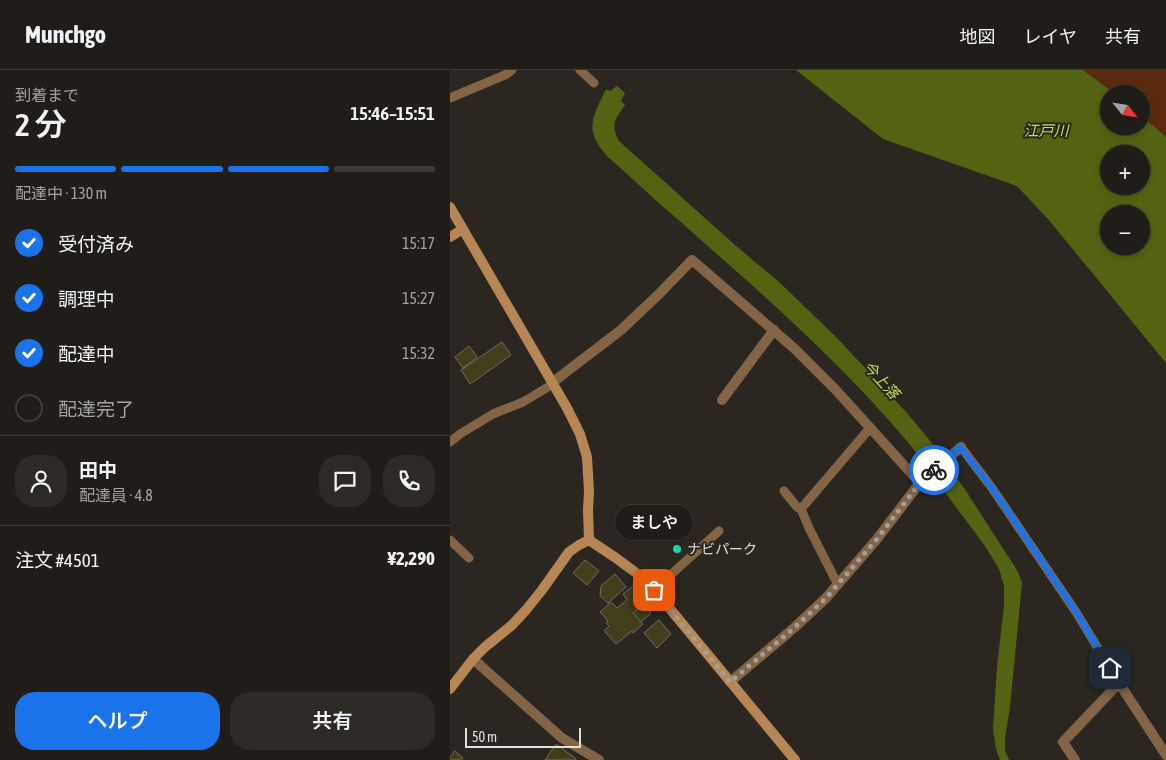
<!DOCTYPE html>
<html lang="ja">
<meta charset="utf-8">
<style>
body{margin:0;font-family:"Asap Condensed","Noto Sans JP",sans-serif;background:#2d2a25;color:#f1f3f6;height:100vh;display:flex;flex-direction:column;font-size:19px;white-space:nowrap}
*{box-sizing:border-box;margin:0}
p{font-size:16px;color:#a2a2a2}
.icon{flex:none;width:28px;height:28px;fill:none;stroke:currentColor;stroke-width:2;stroke-linecap:round;stroke-linejoin:round}
.map{position:relative;flex:1;overflow:hidden}
.drawer{display:flex;flex-direction:column;background:#201d18;width:450px}
.drawer>*{flex:none}
.needle{width:32px;rotate:120deg}
.fabs{position:absolute;left:650px;top:15px;display:grid;gap:10px}
.fabs a{display:grid;place-items:center;width:50px;height:50px;border-radius:50%;background:#201d18;box-shadow:0 2px 8px #0003,0 0 0 1px #3d3b37;font-size:25px}
.scale{position:absolute;left:15px;bottom:12px;width:116px;box-sizing:border-box;padding-left:5px;border:2px solid #e3e0dc;border-top:0;font-size:14px;line-height:18px;white-space:nowrap;color:#e3e0dc;-webkit-text-stroke:4px #2b2720;paint-order:stroke}
.pin{position:absolute;display:grid;place-items:center;width:42px;height:42px;color:#fff;margin:-21px;border-radius:10px;box-shadow:0 2px 8px #0006}
.courier{position:absolute;display:grid;place-items:center;width:50px;height:50px;margin:-25px;border:4px solid #1a73e8;border-radius:50%;background:#fff;color:#222;box-shadow:0 1px 6px #0007}
.bubble{position:absolute;height:35px;border-radius:18px;background:#201d18;box-shadow:0 2px 8px #0003,0 0 0 1px #3d3b37;font-size:16px;font-weight:600;line-height:35px;text-align:center}
.head em{font-style:normal;font-weight:600}
.head div{display:flex;flex-direction:column-reverse}
.head{display:flex;align-items:center;justify-content:space-between;height:85px;padding:0 15px}
h1{font-size:32px;font-weight:600;line-height:38px}
.bar{display:grid;grid-template-columns:repeat(4,1fr);gap:8px 5px;align-content:center;height:60px;padding:0 15px}
.bar i{height:6px;border-radius:4px;background:#3d3b37}
.bar .current{background:#1a73e8}
.bar p{grid-column:span 4}
.line{display:flex;align-items:center;gap:12px;padding:0 15px;border-top:1px solid #3d3b37}
.line div{flex:1}
.round{display:grid;place-items:center;flex:none;width:52px;height:52px;border-radius:20px;background:#2d2a25}
ol{padding:0 15px;list-style:none}
li{display:flex;align-items:center;gap:15px;height:55px}
li p{margin-inline-start:auto}
li .icon{padding:5px;border-radius:50%;background:#1a73e8;color:#fff;stroke-width:4}
li:last-child{color:#a2a2a2}
li i{width:28px;height:28px;border:2px solid #3d3b37;border-radius:50%}
.cta{display:flex;gap:10px;margin-top:auto;padding:10px 15px}
.cta a{flex:1;height:58px;border-radius:20px;background:#1a73e8;color:#fff;font-size:20px;font-weight:600;line-height:58px;text-align:center}
.cta a+a{background:#2d2a25;color:#f1f3f6}
header{display:flex;align-items:center;gap:30px;box-sizing:border-box;height:70px;padding:0 25px;background:#201d18;border-bottom:1px solid #3d3b37}
header strong{font-size:24px}
nav{display:flex;gap:28px;margin-inline-start:auto;font-size:18px}
main{display:flex;flex:1;min-height:0}
.map>svg:first-child{display:block}
.green{fill:#5b2a0e}
.water{fill:#546311;fill-rule:evenodd}
.building{fill:#423e1b;stroke:#6c6b62}
.lines{fill:none;stroke-linecap:round;stroke-linejoin:round}
.lane{stroke:#836447;stroke-width:9}
.street{stroke:#836447;stroke-width:10}
.secondary{stroke:#b78655;stroke-width:10}
.done{stroke:#a39f9a;stroke-width:5;stroke-dasharray:0 9}
.route{stroke:#1a73e8;stroke-width:6}
.poi-dot{fill:#18d5b2;stroke:#2b2720;stroke-width:2}
.labels{text-anchor:middle;stroke-width:4;stroke-linejoin:round;paint-order:stroke}
.poi-label{font-size:14px;fill:#e3e0dc;stroke:#2b2720;text-anchor:start}
.water-label{font-size:15px;font-style:italic;fill:#c2de5b;stroke:#2b2720}
</style>
<header>
<strong>Munchgo</strong>
<nav><a>地図</a><a>レイヤ</a><a>共有</a></nav>
</header>
<main>
<section class="drawer">
<div class="head"><div><h1>2 分</h1><p>到着まで</p></div><em>15:46–15:51</em></div>
<div class="bar"><i class="current"></i><i class="current"></i><i class="current"></i><i></i><p>配達中 · 130 m</p></div>
<ol>
<li><svg class="icon" aria-label="check" viewBox="0 0 24 24"><path d="M5 12l5 5 9-10"/></svg>受付済み<p>15:17</p></li>
<li><svg class="icon" aria-label="check" viewBox="0 0 24 24"><path d="M5 12l5 5 9-10"/></svg>調理中<p>15:27</p></li>
<li><svg class="icon" aria-label="check" viewBox="0 0 24 24"><path d="M5 12l5 5 9-10"/></svg>配達中<p>15:32</p></li>
<li><i></i>配達完了</li>
</ol>
<div class="line" style="height:90px"><a class="round"><svg class="icon" aria-label="person" viewBox="0 0 24 24"><circle cx="12" cy="8" r="4"/><path d="M4 21q1-7 8-7t8 7"/></svg></a><div><b>田中</b><p>配達員 · 4.8</p></div><a class="round"><svg class="icon" aria-label="chat" viewBox="0 0 24 24"><path d="M4 5h16v11H9l-5 4z"/></svg></a><a class="round"><svg class="icon" aria-label="phone" viewBox="0 0 24 24"><path d="M5 4h4l2 5-3 2q2 4 5 5l2-3 5 2v4C11 20 4 13 5 4z"/></svg></a></div>
<div class="line" style="height:65px"><div>注文 #4501</div><b>¥2,290</b></div>
<div class="cta"><a>ヘルプ</a><a>共有</a></div>
</section>
<div class="map">
<svg width="716" height="690" viewBox="0 0 716 690">
<rect width="100%" height="100%" fill="#2b2720"/>
<polygon class="green" points="633,0 716,0 716,67 691,45 691,24 665,24"/>
<g class="water">
<path d="M346 0H633L665 24H659V56H691V45L716 67V293L598 149 567 116 433 69ZM659 84H691V116H659ZM659 144H691V176H659Z"/>
<path d="M167 16 175 23 171 31 175 35C165 50 160 53 169 71L285 175 329 212 387 268 457 343 491 384 477 396C406 305 319 230 233 154 207 132 182 108 157 86 133 59 143 47 156 19L160 21Z"/>
<polygon points="498,397 514,418 567,500 572,513 560,637 555,668 555,680 559,690 550,690 546,679 543,659 547,596 554,536 554,516 549,499 535,476 485,409"/>
</g>
<g class="building">
<polygon points="52,272 61,285 20,314 11,300"/>
<polygon points="19,276 27,287 13,298 5,287"/>
<polygon points="135,490 149,501 137,515 123,503"/>
<polygon points="165,504 176,517 158,533 150,526 151,516"/>
<polygon points="184,515 197,530 183,543 193,554 183,563 182,561 166,574 154,561 159,556 156,553 158,551 150,542 161,532 167,538 177,530 173,524"/>
<polygon points="193,534 195,536 196,535 201,540 200,542 201,543 191,552 183,543"/>
<polygon points="209,550 221,564 207,578 194,563"/>
<polygon points="106,674 125,688 126,690 95,690"/>
<polygon points="5,681 13,688 11,690 0,690 0,687"/>
</g>
<g class="lines">
<g class="lane">
<polyline points="130,0 144,13"/>
<polyline points="0,28 57,4 62,0"/>
<polyline points="0,372 10,364 43,344 73,332 103,314"/>
<polyline points="511,377 542,418 626,542 669,613"/>
<polyline points="334,421 347,437 351,439"/>
<polyline points="0,470 19,488"/>
<polyline points="388,515 359,458 351,439 420,358"/>
<polyline points="204,520 269,461"/>
</g>
<g class="street">
<polyline points="103,312 171,260 208,225 242,190 345,279 385,319 470,413"/>
<polyline points="272,330 324,260"/>
<polyline points="23,589 112,668 149,690"/>
<polyline points="280,612 344,558 376,528 427,469 472,410 511,377"/>
<polyline points="625,690 613,672 669,613 716,685"/>
</g>
<g class="secondary">
<polyline points="0,137 117,338 130,364 137,387 139,421 138,440 139,470"/>
<polyline points="0,167 13,159"/>
<polyline points="139,470 166,488 197,511 345,690"/>
<polyline points="0,619 23,589 35,577 61,556 76,540 92,520 119,482 129,475 139,470"/>
</g>
</g>
<g class="lines">
<polyline class="done" points="204,520 280,612 344,558 376,528 427,469 472,410 484,400"/>
<polyline class="route" points="484,400 510,377 542,418 626,542 660,598"/>
</g>
<circle class="poi-dot" cx="227" cy="479" r="5"/>
<g class="labels">
<g class="poi-label">
<text x="237" y="484">ナビパーク</text>
</g>
<g class="water-label">
<text x="596" y="66">江戸川</text>
<text transform="translate(431 310) rotate(47)" y="5">今上落</text>
</g>
</g>
</svg>
<div class="fabs">
<a><svg class="needle" viewBox="-14 -14 28 28"><path d="M0-13l5 13h-10z" fill="#e53935"/><path d="M0 13l5-13h-10z" fill="#a2a2a2"/></svg></a>
<a>+</a>
<a>−</a>
</div>
<div class="scale">50 m</div>
<div class="pin" style="left:204px;top:520px;background:#ea580c"><svg class="icon" aria-label="bag" viewBox="0 0 24 24"><path d="M5 8h14l-1 12H6zM9 8a3 3 0 0 1 6 0"/></svg></div>
<div class="pin" style="left:660px;top:598px;background:#1f2937"><svg class="icon" aria-label="home" viewBox="0 0 24 24"><path d="M3 11l9-7 9 7M6 9v11h12V9"/></svg></div>
<div class="courier" style="left:484px;top:400px"><svg class="icon" aria-label="bike" viewBox="0 0 24 24"><circle cx="6" cy="16" r="4"/><circle cx="18" cy="16" r="4"/><path d="M6 16l4-8h5l3 8M10 8l3 8H6M13 5h3"/></svg></div>
<div class="bubble" style="left:165px;top:435px;width:78px">ましや</div>
</div>
</main>
